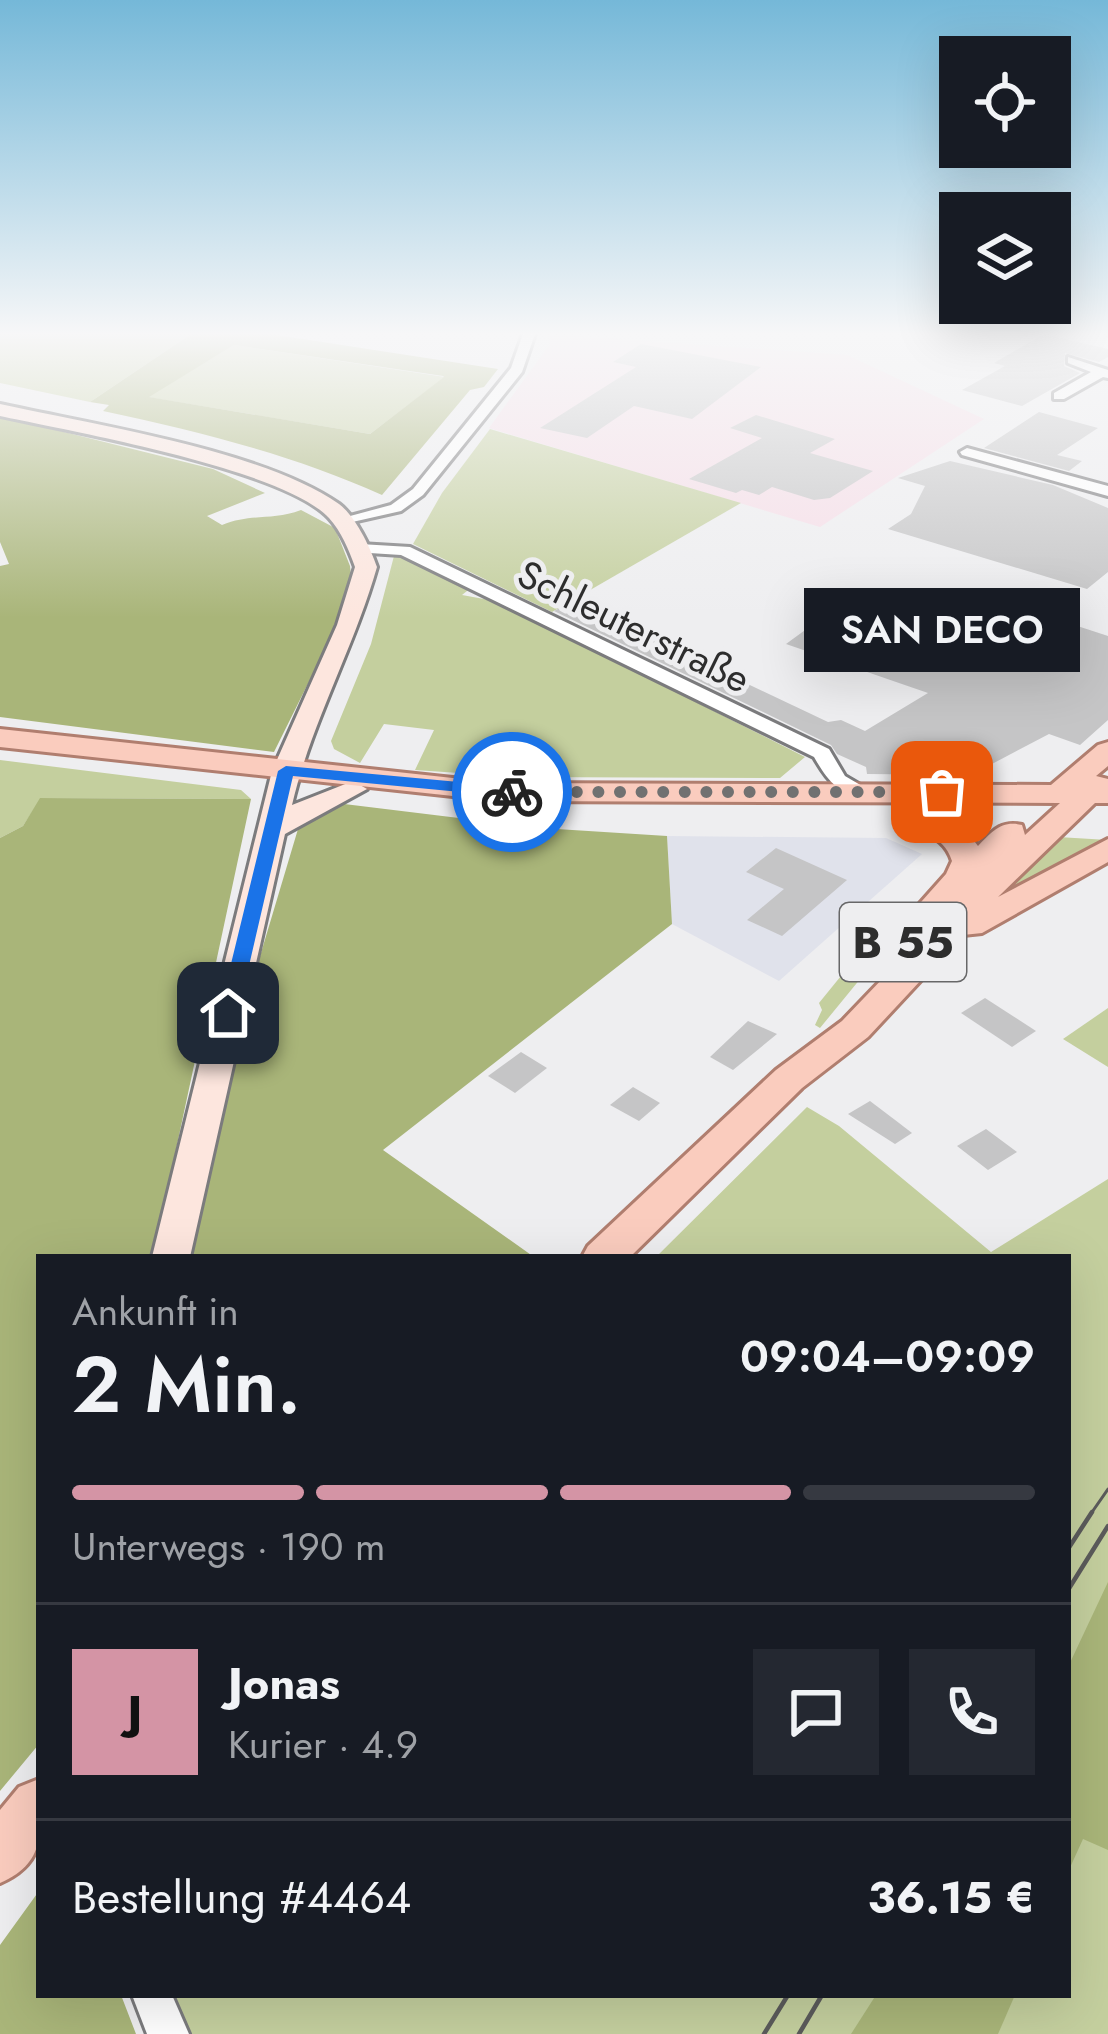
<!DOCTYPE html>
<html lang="de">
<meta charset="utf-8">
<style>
body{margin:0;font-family:Jost,sans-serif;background:#242831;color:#f1f3f6;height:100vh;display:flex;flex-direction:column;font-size:45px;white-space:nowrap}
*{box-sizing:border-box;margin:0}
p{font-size:39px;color:#9ea1a6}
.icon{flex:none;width:66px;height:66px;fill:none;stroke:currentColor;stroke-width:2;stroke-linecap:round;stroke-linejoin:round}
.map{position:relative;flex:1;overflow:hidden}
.drawer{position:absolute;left:36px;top:1254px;width:1035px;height:744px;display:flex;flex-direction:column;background:#171b24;border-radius:0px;box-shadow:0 12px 48px #0002}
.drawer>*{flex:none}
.tools{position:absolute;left:939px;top:36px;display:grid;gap:24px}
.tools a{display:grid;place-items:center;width:132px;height:132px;border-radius:0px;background:#171b24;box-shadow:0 12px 48px #0002;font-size:60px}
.pin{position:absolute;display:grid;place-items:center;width:102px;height:102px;color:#fff;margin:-51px;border-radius:24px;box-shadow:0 6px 18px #0006}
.courier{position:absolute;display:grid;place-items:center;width:120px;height:120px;margin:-60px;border:9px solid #1a73e8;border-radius:50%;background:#fff;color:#222;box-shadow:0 3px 15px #0007}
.bubble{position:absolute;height:84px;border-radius:0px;background:#171b24;box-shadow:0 12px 48px #0002;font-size:39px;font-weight:600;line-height:84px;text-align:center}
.head em{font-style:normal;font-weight:600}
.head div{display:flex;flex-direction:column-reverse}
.head{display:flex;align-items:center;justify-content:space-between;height:204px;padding:0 36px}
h1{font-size:78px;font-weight:600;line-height:90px}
.bar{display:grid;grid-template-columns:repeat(4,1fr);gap:18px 12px;align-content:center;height:144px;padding:0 36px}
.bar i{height:15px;border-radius:9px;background:#363941}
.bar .on{background:#d494a5}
.bar p{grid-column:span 4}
.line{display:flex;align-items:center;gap:30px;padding:0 36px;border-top:3px solid #363941}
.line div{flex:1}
.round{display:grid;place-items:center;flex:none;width:126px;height:126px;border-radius:0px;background:#242831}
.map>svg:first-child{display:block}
.built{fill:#e0e2eb}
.education{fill:#f6dde7}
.green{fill:#c4cf9e}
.forest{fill:#a9b579;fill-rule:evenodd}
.building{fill:#c5c5c6}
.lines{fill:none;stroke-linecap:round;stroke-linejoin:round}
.street-casing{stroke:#7b7b7d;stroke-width:6}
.secondary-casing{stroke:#7b7b7d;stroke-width:6}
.primary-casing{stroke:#b07e6f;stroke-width:6}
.street{fill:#fff;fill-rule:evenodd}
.secondary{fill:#fde6de;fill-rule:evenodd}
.primary{fill:#faccbe;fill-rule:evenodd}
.tram-far1{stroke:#5b5b5b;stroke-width:3}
.tram{stroke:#5b5b5b;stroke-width:4.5}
.route{fill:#1a73e8}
.done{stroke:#717171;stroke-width:12;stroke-dasharray:0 21.6}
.labels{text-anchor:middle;stroke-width:10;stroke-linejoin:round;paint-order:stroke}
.far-street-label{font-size:39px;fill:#2d2d2d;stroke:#eeeef0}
.shield{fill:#eeeef0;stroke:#676768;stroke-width:3}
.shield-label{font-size:45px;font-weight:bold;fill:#2d2d2d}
</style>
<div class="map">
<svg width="1108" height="2034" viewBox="0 0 1108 2034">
<rect width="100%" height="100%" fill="#eeeef0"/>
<polygon class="built" points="667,836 886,838 922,854 779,981 672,924"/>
<polygon class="education" points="547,334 847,355 984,419 820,527 489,428 550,344"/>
<g class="green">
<polygon points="0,334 191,334 90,402 0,383"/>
<polygon points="234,345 445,377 370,434 147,397"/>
<polygon points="490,429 741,503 552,612 413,544 442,493"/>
<polygon points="394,556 404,556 472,587 462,595 495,601 805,757 780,778 517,777 415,770 434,730 384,724 360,763 334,749 331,741 371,644"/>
<polygon points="0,760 241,790 251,799 41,798 23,826 0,838"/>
<polygon points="1058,837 1108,840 1014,887 992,908 987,905"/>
<polygon points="884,923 897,934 820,1028 815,1025 822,1010 819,1003"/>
<polygon points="1108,1008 1108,1067 1063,1039"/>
<polygon points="807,1107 839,1126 991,1252 1108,1179 1108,2034 188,2034 173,1995 1068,1995 1068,1257 656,1257"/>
</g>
<g class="forest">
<path d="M191 334H270L498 369 484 387 470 390 382 495C291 454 200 432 103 411L109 405 90 402ZM234 345 443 376 444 377 370 434 149 397Z"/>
<path d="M0 416 213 469 265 493 207 516 222 525C251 513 272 521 301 510L335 528 350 566 353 593 274 752 0 717V566L9 564 0 542Z"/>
<polygon points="40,798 251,799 153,1257 39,1257 39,1744 0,1791 0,838 23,826"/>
<polygon points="336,803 541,828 667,836 672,924 383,1150 534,1257 191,1257 237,1033 301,819"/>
<polygon points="1108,1582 1108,1850 1083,1839 1068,1872 1068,1667"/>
<polygon points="39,1891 39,1995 121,1995 136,2034 0,2034 0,1945"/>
<polygon points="876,1995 1015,1995 998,2034 851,2034"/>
</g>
<g class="building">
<polygon points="1044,334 1108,349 1108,357 1099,362 1065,353 1064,366 1080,373 1022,406 962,390 1005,366 994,363"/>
<polygon points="641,344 761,367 692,419 634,406 587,438 540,428 636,367 613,362"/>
<polygon points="1039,412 1098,428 1057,455 1082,461 1069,471 984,448"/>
<polygon points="756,415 835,439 810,453 873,471 830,498 814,500 772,487 759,495 742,490 736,493 689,479 762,438 730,428"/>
<polygon points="950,461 1053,485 1108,508 1108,572 1087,589 888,529 911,514 925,486 898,478"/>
<polygon points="853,595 1012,647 1050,617 1108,636 1108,720 1080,745 1049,734 971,775 867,774 866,767 837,754 831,745 554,611 573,601 828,722 841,720 865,731 928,693 786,644"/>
<polygon points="776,848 847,880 782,936 747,920 784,889 746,872"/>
<polygon points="985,998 1036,1031 1012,1047 961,1013"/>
<polygon points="748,1021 777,1034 733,1070 710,1057"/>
<polygon points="521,1052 547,1068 515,1093 488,1076"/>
<polygon points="633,1087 660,1103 639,1121 610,1105"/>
<polygon points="870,1101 899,1123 912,1133 895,1144 848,1114"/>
<polygon points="986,1129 1017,1152 988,1170 957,1146"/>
</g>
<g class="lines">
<defs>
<g id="street">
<polygon points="523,334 535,334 522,372 423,495 401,511 339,525 339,519 391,505 413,489 511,368"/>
<polygon points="1068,357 1108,370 1108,378 1103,377 1064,399 1054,399 1054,393 1091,372 1068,363"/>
<polygon points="967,448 1108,486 1108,496 962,455 960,452"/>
<path d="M360 544 410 547 829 749 845 776 874 793 871 797C842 800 827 780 814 757L401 555 354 552 352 549Z"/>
<polygon points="132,1995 172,1995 189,2034 147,2034"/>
</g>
<path id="secondary" d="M0 404C94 425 262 450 339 504 356 517 370 547 377 567 354 648 311 723 292 805L353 781 367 789 285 834 190 1257H152L272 771 337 625 355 567C349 550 341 531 329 518 284 469 70 431 0 416Z"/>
<g id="primary">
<path d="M0 729 499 783 1051 785 1098 745 1108 742V766L1096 776 1108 779V803H1095L998 897 1108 839V862L982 933 963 935 868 1037 802 1088 630 1257H582L588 1246 776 1070 842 1021 886 975 870 973 865 965 946 874 952 861C943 832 917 835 900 816L904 809C932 802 963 823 978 846 992 832 1001 820 1022 825L1025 835 1060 803 499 801 0 747Z"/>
<path d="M39 1779C39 1826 51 1861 0 1883V1810L19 1787Z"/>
</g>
</defs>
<use href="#street" class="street-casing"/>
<use href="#secondary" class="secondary-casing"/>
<use href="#primary" class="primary-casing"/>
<use href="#street" class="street"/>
<use href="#secondary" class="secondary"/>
<use href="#primary" class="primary"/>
<polyline class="tram-far1" points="1090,1515 1108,1489"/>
<g class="tram">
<polyline points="1068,1549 1092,1512"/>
<polyline points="1068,1590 1108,1526"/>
<polyline points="764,2034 788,1995"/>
<polyline points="799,2034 822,1995"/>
</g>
</g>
<linearGradient id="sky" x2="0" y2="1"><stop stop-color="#75b8d8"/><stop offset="0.54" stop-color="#f7f7f8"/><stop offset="1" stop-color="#f7f7f8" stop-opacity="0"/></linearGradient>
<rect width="1108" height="618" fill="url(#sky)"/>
<polygon class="route" points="286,766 512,787 520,792 512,797 293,776 238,1013 228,1019 219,1013 278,771"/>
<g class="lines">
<polyline class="done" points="512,792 942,792"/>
</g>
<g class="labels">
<g class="far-street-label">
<text transform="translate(634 626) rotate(26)" y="14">Schleuterstraße</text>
</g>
<rect class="shield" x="840" y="903" width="126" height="78" rx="9"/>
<g class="shield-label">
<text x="903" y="958">B 55</text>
</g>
</g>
</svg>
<div class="tools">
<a><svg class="icon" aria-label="locate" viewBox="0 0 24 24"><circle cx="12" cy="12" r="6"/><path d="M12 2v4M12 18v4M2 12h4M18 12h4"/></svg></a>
<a><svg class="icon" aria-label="layers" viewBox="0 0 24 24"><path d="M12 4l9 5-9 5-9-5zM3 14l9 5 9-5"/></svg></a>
</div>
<div class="pin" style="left:942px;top:792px;background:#ea580c"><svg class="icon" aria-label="bag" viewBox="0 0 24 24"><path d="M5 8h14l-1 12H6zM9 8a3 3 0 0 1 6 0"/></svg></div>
<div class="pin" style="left:228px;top:1013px;background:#1f2937"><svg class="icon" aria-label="home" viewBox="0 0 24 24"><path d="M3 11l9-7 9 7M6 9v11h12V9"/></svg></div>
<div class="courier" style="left:512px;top:792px"><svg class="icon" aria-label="bike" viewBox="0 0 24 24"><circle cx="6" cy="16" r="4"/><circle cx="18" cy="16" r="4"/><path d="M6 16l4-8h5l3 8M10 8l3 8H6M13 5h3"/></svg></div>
<div class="bubble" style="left:804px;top:588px;width:276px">SAN DECO</div>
<section class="drawer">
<div class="head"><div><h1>2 Min.</h1><p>Ankunft in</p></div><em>09:04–09:09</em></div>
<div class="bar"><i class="on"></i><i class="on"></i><i class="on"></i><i></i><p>Unterwegs · 190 m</p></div>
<div class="line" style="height:216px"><b class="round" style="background:#d494a5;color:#111">J</b><div><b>Jonas</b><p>Kurier · 4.9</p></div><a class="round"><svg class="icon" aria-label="chat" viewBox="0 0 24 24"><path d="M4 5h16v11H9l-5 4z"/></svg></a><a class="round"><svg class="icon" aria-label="phone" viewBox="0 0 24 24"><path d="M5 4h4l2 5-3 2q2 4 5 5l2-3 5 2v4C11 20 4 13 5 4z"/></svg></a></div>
<div class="line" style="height:156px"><div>Bestellung #4464</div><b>36.15 €</b></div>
</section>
</div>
